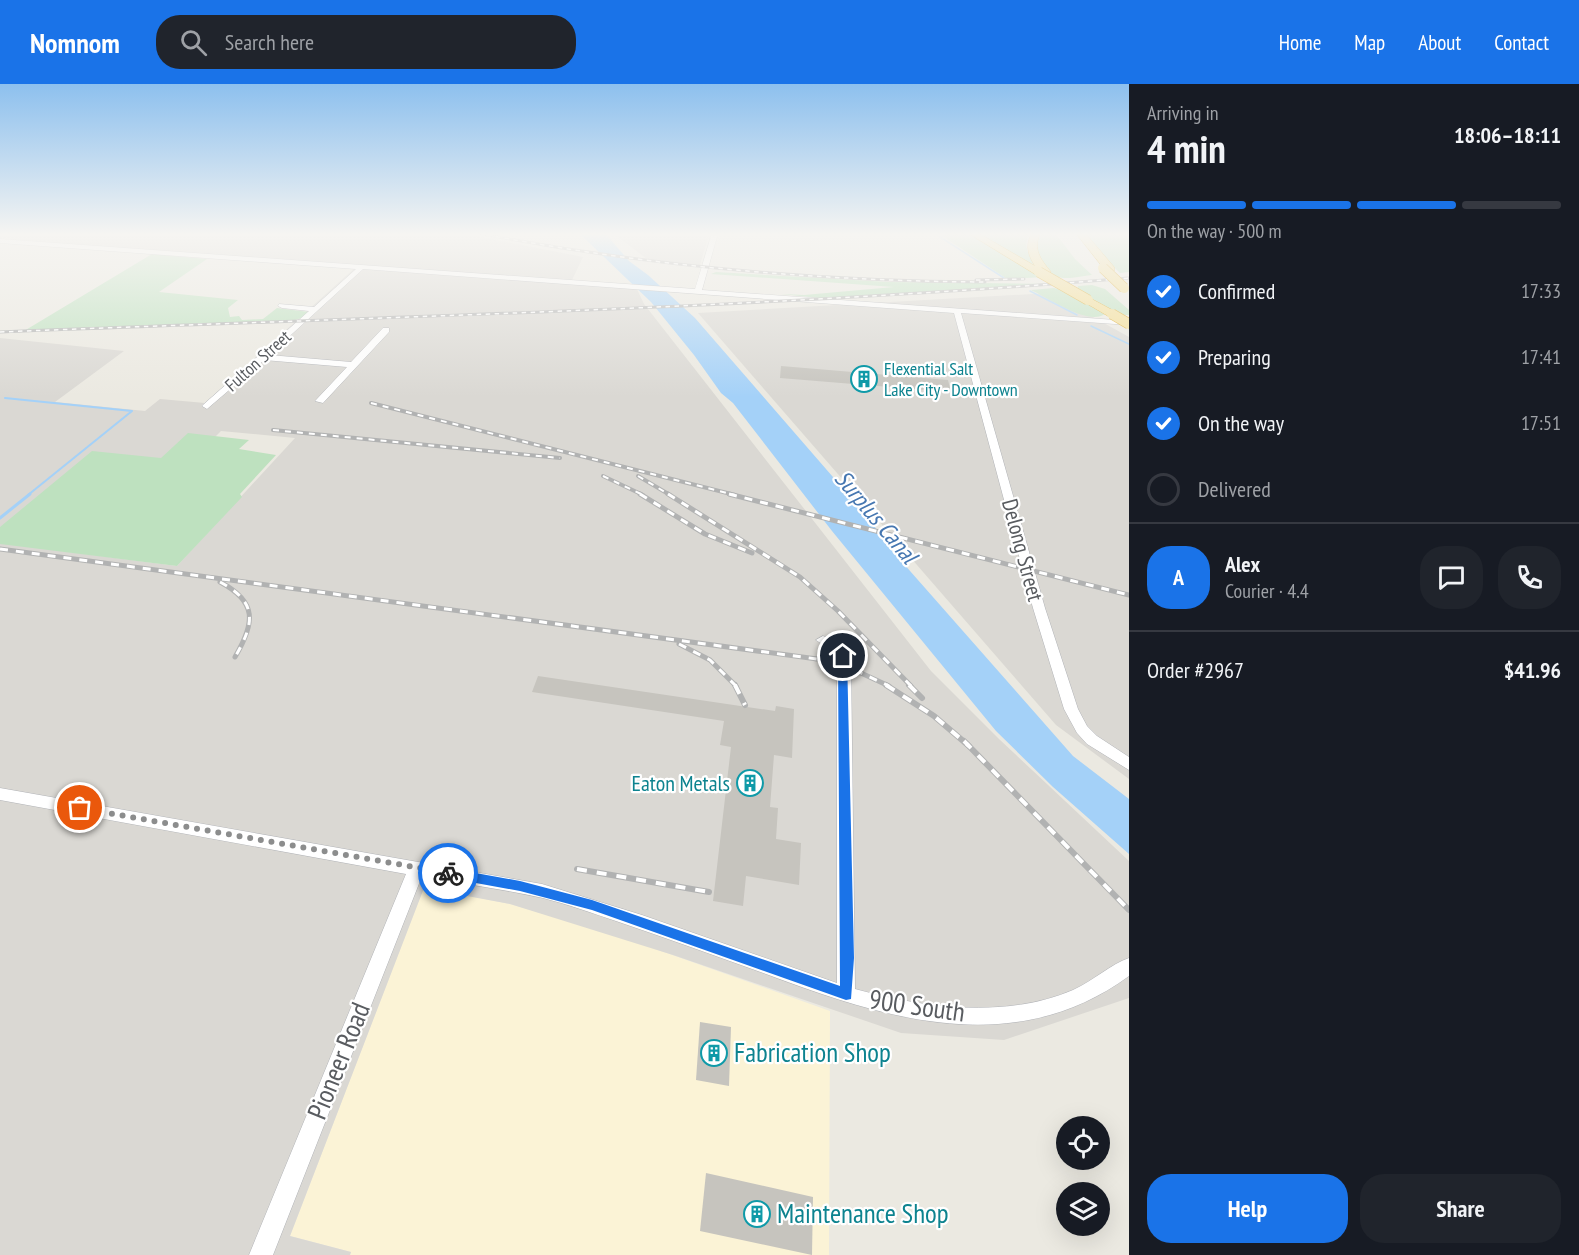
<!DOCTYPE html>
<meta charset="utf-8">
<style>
body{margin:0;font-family:"PT Sans Narrow",sans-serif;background:#20242c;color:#f1f3f6;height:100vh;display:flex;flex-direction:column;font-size:22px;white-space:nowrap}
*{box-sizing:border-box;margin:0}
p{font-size:20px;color:#9ea1a6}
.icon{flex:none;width:33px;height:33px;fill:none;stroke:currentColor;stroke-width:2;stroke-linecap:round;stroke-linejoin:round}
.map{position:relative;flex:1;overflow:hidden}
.side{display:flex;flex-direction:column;background:#171b24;width:450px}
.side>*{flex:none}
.controls{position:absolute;left:1056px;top:1032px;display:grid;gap:12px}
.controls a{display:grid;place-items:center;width:54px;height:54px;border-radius:50%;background:#171b24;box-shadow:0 6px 24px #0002;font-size:30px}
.pin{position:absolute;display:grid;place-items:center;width:51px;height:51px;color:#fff;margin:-26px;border:3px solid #fff;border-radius:50%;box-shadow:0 2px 6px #0007}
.courier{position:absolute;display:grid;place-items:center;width:60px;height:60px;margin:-30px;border:4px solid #1a73e8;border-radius:50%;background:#fff;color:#222;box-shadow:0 2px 8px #0007}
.overview em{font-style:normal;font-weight:700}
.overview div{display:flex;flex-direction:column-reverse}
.overview{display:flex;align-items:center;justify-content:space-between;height:102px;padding:0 18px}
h1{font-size:39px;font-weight:700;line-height:45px}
.bar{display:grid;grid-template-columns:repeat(4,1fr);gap:9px 6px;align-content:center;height:72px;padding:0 18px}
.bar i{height:8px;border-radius:4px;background:#363941}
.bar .on{background:#1a73e8}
.bar p{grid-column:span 4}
.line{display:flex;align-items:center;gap:15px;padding:0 18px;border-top:2px solid #363941}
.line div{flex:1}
.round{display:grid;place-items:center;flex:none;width:63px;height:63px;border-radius:24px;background:#20242c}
ol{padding:0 18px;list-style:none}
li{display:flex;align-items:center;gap:18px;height:66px}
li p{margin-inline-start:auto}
li .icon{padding:6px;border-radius:50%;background:#1a73e8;color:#fff;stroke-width:4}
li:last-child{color:#9ea1a6}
li i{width:33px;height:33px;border:3px solid #363941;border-radius:50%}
.primary-button{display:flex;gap:12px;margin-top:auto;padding:12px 18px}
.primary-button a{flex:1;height:69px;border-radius:24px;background:#1a73e8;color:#fff;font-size:24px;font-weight:700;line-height:69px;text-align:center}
.primary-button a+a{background:#20242c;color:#f1f3f6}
header{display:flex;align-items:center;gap:36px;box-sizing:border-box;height:84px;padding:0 30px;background:#1a73e8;color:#fff}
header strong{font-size:28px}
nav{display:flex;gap:33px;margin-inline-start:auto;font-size:21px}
.search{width:420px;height:54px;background:#20242c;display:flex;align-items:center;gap:15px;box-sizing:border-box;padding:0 21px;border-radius:24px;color:#9ea1a6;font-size:22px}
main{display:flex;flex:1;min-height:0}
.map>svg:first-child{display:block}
.commercial{fill:#fbf3d6}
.industrial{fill:#dad8d3}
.green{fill:#bee1bf}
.water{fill:#a4d1f8}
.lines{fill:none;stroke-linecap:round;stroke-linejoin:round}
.stream-far2{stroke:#a4d1f8;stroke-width:1.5}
.stream-far1{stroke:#a4d1f8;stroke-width:2}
.stream{stroke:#a4d1f8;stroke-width:3}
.building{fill:#c6c4be}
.minor-casing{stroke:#b1b3b7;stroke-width:1}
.highway-casing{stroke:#dba111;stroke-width:1}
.minor{fill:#fff;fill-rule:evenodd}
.highway{fill:#f4dd8e;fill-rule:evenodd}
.rail-far3-casing{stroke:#b1b2b2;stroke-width:3}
.rail-far2-casing{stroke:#b1b2b2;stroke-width:4}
.rail-far1-casing{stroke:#b1b2b2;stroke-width:5}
.rail-casing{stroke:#b1b2b2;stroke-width:6}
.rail-far3{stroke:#fff;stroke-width:1.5;stroke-dasharray:4.5;stroke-linecap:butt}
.rail-far2{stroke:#fff;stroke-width:2;stroke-dasharray:6;stroke-linecap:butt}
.rail-far1{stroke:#fff;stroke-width:3;stroke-dasharray:8;stroke-linecap:butt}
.rail{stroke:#fff;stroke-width:4;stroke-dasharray:10;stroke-linecap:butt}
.highway-bridge-casing{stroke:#dba111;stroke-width:11;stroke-linecap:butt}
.highway-bridge{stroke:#f4dd8e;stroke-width:10}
.route{fill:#1a73e8}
.done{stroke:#8c8d8d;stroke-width:6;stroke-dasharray:0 10.8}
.labels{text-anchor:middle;stroke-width:4.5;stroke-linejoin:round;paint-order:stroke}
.far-street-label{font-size:18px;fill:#595c60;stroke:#fff}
.far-culture-label{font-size:18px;fill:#0d838f;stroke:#fff;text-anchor:start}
.street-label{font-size:22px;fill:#595c60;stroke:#fff}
.culture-label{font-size:22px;fill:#0d838f;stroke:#fff;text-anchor:end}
.water-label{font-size:24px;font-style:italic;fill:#4677b1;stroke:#fff}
.near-street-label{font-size:27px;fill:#595c60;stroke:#fff}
.near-culture-label{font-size:27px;fill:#0d838f;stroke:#fff;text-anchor:start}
</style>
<header>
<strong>Nomnom</strong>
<div class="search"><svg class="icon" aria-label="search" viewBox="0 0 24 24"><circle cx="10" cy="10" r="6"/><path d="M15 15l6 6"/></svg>Search here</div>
<nav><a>Home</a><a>Map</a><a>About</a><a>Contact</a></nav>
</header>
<main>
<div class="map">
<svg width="1129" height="1171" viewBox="0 0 1129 1171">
<rect width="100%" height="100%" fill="#ebe9e1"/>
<polygon class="commercial" points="424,803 510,820 616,851 830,927 829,1171 350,1171 351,1168 290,1152"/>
<g class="industrial">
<polygon points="0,149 461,149 583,173 572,196 635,201 644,220 931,587 999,655 1129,777 1129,914 1004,956 901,949 673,871 510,820 424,804 290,1152 351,1168 350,1171 0,1171 0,459 177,482 295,354 221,347 190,378 0,449 0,254 124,267 55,318 145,327 160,315 205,319 357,182 0,155"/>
<polygon points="613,149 686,149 709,150 700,181 647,175"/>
<polygon points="1050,209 1129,253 1129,695 1056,641 698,229"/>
</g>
<g class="green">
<polygon points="938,149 969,149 1045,193 1007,195"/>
<path d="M975 149H1030C1020 165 1033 177 1044 188Z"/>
<path d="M1038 149H1055L1075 175 1092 191C1082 192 1067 196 1058 193 1043 189 1031 162 1038 149Z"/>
<polygon points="1084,149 1129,149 1129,188 1120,189 1099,169"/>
<polygon points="152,170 207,175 159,208 238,216 228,224 230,233 239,232 242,236 263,235 277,224 309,228 304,233 292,237 24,247"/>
<polygon points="716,188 889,198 1054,200 828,215 781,210 804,211 894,203 711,190"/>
<polygon points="1092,201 1105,205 1129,226 1129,231 1117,231 1077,208 1078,202"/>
<path d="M1054 204 1068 208 1105 230C1088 242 1049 214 1031 206Z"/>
<polygon points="188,349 249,356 239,365 276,371 240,410 242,413 177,482 0,460 0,443 92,367 161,374"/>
</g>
<polygon class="water" points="579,149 605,149 629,177 648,191 695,234 872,438 882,455 903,479 1073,672 1129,715 1129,770 1053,703 996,647 832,447 733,319 721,309 694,271 651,218"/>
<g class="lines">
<g class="stream-far2">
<polyline points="934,149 1004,194"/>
<polyline points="1030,207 1077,231"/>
<polyline points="1091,242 1129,260"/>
</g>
<polyline class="stream-far1" points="5,314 132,327 28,411"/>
<polyline class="stream" points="0,434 30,410"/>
</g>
<g class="building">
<polygon points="781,282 948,296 951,308 780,294"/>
<polygon points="538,592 775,627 776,622 794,625 792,674 774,671 770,723 778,724 776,755 801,759 799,801 746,792 743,822 713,817 731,663 720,661 724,637 532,608"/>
<polygon points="700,938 731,943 729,1002 696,996"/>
<polygon points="706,1089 813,1113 812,1171 700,1147"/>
</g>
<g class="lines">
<defs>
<g id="minor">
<polygon points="712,149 718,149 702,206 1129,237 1129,241 961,229 1045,524 1078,625 1087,642 1097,652 1129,673 1129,686 1087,660 1077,649 1064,625 1033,524 954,229 363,185 269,271 351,278 383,244 389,244 389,248 323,319 315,317 347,283 264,276 207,325 202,322 204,320 309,227 282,224 278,222 279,220 314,223 356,185 0,159 0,155 695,205"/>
<path d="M823 552 841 560 851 576 855 905C923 924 1006 935 1073 906 1093 897 1111 880 1129 874V892C1014 976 886 935 766 890 716 872 666 854 616 837 592 829 567 820 543 814 503 805 462 800 422 792L273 1171H249L406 790 0 716V704L542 800 642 831 837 899V576L831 566 816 556Z"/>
</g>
<g id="highway">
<path d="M968 149H978L1035 182C1028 171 1025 161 1032 149H1040C1033 165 1040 175 1051 188L1046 191 1035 190Z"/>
<polygon points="1076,149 1085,149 1114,183 1114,187 1106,187"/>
<polygon points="1088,213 1116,228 1118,230 1112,233 1108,232 1084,218 1083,216"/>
</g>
</defs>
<use href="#minor" class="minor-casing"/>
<use href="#highway" class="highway-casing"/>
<use href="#minor" class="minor"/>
<use href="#highway" class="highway"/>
<defs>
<g id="rail-far3">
<path d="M478 149C646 182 814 197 985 198"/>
<polyline points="976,196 1024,195"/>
<path d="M0 248C376 233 754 225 1129 194"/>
</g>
<g id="rail-far2">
<polyline points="371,319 735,411"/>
<polyline points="273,346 560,374"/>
<polyline points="603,392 643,411"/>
<polyline points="638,392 670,411"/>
</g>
<g id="rail-far1">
<polyline points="640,410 705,450 752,469"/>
<polyline points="668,410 800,493 838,527 911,602"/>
<polyline points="729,410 1129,511"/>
<polyline points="0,465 817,575 861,589 889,602"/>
<path d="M220 498C258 518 255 539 235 573"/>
<polyline points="679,560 710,576 736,602"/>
</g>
<g id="rail">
<polyline points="735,601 745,621"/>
<polyline points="886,601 934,632 969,662"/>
<polyline points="909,601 922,614"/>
<polyline points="964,657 1129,826"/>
<polyline points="577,785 709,808"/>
</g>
</defs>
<use href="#rail-far3" class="rail-far3-casing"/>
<use href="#rail-far2" class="rail-far2-casing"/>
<use href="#rail-far1" class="rail-far1-casing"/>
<use href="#rail" class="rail-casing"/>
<use href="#rail-far3" class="rail-far3"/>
<use href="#rail-far2" class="rail-far2"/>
<use href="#rail-far1" class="rail-far1"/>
<use href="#rail" class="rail"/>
<defs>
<g id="highway-bridge">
<polyline points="1103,184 1124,204"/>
<polyline points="1039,188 1088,216"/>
<polyline points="1112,230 1129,240"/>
</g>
</defs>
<use href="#highway-bridge" class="highway-bridge-casing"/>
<use href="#highway-bridge" class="highway-bridge"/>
</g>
<linearGradient id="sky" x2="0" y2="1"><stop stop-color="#8dc0ee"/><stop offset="0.48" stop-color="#f6f5f2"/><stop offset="1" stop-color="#f6f5f2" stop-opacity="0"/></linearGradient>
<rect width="1129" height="313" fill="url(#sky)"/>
<polygon class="route" points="843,569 847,572 854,874 851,915 846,916 592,826 520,807 443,793 443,786 448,784 520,797 592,816 840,902 838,572"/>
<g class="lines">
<polyline class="done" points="80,724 448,789"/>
</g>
<defs>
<symbol id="building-ring" viewBox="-11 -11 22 22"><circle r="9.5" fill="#fff" stroke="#0f9aa8" stroke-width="1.5"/><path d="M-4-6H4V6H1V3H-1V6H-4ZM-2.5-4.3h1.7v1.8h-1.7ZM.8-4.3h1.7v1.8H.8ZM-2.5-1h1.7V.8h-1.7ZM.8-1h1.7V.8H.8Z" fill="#0f9aa8"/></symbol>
</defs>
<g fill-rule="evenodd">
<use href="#building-ring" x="849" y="280" width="30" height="30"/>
<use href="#building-ring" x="735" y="684" width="30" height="30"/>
<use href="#building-ring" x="699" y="954" width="30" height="30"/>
<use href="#building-ring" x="742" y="1115" width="30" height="30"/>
</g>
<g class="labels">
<g class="far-street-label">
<text transform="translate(258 277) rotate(-42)" y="6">Fulton Street</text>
</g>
<g class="far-culture-label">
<text x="884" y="291">Flexential Salt<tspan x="884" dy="21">Lake City - Downtown</tspan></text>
</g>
<g class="street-label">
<text transform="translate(1023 466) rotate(75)" y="8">Delong Street</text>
</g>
<g class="culture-label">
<text x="730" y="707">Eaton Metals</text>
</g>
<g class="water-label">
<text transform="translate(876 433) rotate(50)" y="8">Surplus Canal</text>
</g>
<g class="near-street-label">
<text transform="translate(917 922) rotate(8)" y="9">900 South</text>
<text transform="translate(339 977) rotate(-68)" y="9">Pioneer Road</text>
</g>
<g class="near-culture-label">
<text x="734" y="978">Fabrication Shop</text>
<text x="777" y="1139">Maintenance Shop</text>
</g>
</g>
</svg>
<div class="controls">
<a><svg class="icon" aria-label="locate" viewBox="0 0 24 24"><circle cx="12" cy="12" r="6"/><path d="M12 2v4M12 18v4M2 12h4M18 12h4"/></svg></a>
<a><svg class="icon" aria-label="layers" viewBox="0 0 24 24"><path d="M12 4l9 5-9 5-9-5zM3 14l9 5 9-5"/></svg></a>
</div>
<div class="pin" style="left:80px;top:724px;background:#ea580c"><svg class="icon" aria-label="bag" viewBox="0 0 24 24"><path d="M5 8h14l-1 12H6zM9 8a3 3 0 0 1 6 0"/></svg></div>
<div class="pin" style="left:843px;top:572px;background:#1f2937"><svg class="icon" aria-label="home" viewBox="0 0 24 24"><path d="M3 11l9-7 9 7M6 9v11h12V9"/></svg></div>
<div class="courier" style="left:448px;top:789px"><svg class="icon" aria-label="bike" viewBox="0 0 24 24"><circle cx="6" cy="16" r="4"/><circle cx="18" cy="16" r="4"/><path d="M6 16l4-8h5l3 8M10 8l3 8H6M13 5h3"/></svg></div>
</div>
<section class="side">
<div class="overview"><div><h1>4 min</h1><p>Arriving in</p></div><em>18:06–18:11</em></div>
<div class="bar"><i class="on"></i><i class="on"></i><i class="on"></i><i></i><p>On the way · 500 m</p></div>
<ol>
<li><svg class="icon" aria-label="check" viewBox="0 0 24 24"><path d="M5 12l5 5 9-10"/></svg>Confirmed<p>17:33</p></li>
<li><svg class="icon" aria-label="check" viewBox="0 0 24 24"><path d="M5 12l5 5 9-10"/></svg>Preparing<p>17:41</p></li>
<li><svg class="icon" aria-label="check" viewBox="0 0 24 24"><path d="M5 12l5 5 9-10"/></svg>On the way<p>17:51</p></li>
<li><i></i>Delivered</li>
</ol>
<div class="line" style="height:108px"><b class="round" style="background:#1a73e8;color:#fff">A</b><div><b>Alex</b><p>Courier · 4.4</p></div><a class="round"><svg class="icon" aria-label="chat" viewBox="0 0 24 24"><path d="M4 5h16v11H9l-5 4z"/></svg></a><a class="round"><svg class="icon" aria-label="phone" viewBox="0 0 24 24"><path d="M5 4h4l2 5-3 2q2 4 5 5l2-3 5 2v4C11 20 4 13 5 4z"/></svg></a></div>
<div class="line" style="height:78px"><div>Order #2967</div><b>$41.96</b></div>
<div class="primary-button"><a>Help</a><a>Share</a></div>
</section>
</main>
